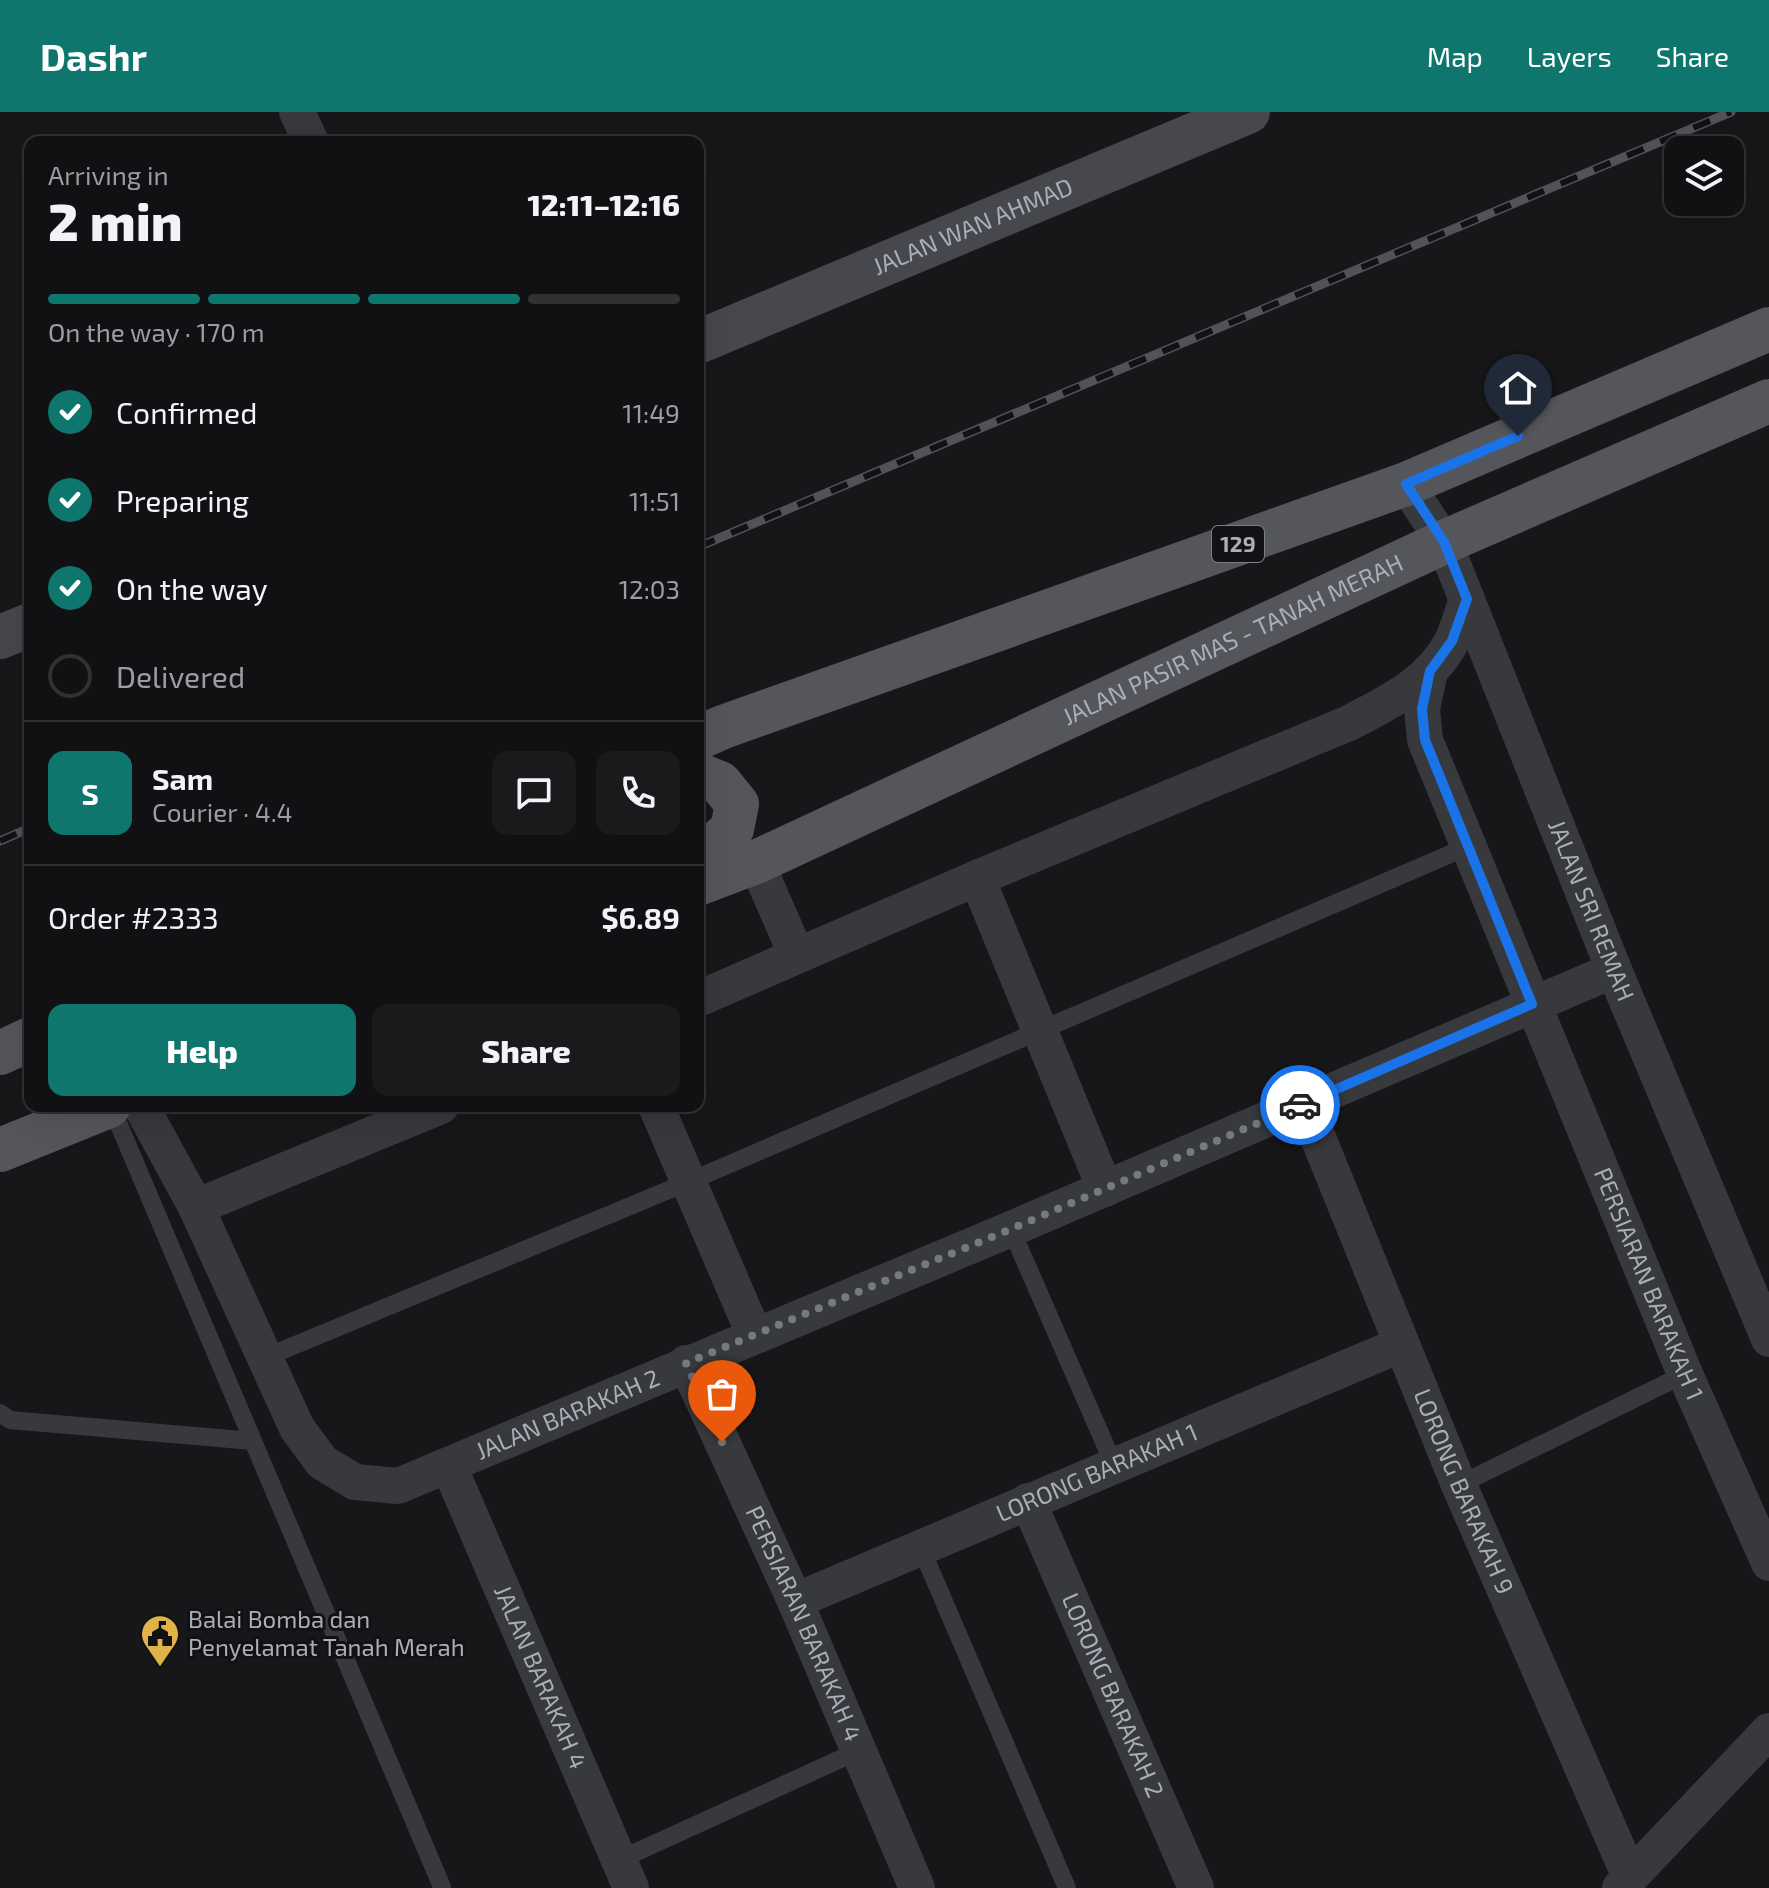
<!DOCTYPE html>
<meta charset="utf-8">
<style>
body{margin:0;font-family:"Exo 2",sans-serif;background:#1a1a1c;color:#f1f3f6;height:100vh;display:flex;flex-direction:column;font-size:30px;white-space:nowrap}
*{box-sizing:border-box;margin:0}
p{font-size:26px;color:#9c9da0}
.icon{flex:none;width:44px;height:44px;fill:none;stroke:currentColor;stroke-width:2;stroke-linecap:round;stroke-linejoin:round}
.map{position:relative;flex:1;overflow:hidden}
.drawer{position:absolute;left:24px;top:24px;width:680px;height:976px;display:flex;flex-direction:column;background:#111113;border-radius:16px;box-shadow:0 8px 32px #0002,0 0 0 2px #303133}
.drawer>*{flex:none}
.tools{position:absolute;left:1664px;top:24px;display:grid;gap:16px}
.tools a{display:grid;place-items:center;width:80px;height:80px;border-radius:16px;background:#111113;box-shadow:0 8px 32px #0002,0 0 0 2px #303133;font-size:40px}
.pin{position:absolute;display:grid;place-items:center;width:68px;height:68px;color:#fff;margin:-82px -34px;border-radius:50% 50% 50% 0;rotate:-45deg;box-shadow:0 0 8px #0007}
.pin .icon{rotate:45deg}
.courier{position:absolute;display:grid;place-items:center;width:80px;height:80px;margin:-40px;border:6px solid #1a73e8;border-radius:50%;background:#fff;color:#222;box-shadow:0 2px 10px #0007}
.headline em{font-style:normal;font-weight:800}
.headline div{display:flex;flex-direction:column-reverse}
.headline{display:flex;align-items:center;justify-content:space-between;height:136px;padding:0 24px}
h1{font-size:52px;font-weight:800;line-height:60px}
.bar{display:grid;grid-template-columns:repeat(4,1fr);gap:12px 8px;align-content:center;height:96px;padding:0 24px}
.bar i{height:10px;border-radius:6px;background:#303133}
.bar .selected{background:#0f766e}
.bar p{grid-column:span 4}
.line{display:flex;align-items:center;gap:20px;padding:0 24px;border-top:2px solid #303133}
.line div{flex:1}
.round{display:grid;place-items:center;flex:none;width:84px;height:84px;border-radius:16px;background:#1a1a1c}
ol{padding:0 24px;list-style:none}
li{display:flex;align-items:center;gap:24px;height:88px}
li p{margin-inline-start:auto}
li .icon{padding:8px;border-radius:50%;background:#0f766e;color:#fff;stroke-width:4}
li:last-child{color:#9c9da0}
li i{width:44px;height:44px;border:4px solid #303133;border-radius:50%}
.cta{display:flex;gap:16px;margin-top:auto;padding:16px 24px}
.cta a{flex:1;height:92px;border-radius:16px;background:#0f766e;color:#fff;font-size:32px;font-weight:800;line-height:92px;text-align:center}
.cta a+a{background:#1a1a1c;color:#f1f3f6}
header{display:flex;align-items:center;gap:48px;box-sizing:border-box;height:112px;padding:0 40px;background:#0f766e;color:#fff}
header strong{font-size:38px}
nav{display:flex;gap:44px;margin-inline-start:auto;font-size:28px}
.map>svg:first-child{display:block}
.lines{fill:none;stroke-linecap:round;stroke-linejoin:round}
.lane{stroke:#38393d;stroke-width:18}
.street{stroke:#38393d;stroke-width:36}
.secondary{stroke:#47484d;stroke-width:44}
.primary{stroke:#55565c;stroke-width:44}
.rail-casing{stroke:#525358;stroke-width:9}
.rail{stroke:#121214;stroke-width:6;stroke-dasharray:18;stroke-linecap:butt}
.done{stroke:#777980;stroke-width:8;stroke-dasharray:0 14.4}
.route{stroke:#1a73e8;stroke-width:10}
.labels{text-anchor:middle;stroke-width:6;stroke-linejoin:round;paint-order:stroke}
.shield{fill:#121214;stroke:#7c7f86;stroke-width:2}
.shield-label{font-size:22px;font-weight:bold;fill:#aaaeb7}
.street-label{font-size:24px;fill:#aaaeb7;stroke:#121214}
.poi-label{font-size:24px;fill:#aaaeb7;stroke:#121214;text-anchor:start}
</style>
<header>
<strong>Dashr</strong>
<nav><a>Map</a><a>Layers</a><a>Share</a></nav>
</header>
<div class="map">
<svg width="1769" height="1776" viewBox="0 0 1769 1776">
<rect width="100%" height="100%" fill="#171719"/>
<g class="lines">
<g class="lane">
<polyline points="111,994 442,1775"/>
<polyline points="1011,1117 1114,1353"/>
<polyline points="264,1246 688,1070 1469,734"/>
<polyline points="0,1301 10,1308 253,1329"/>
<polyline points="1459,1373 1685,1262"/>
<polyline points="921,1436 1067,1776"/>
<polyline points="619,1748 858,1639"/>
</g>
<g class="street">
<polyline points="297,0 311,30"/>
<path id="s1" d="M1406 372 1444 430 1614 858 1769 1227"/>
<path id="s2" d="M1430 559 1422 597 1425 628 1685 1262 1769 1451"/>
<polyline points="756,750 797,844"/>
<polyline points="977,766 1105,1077"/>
<path d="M698 887 977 766 1349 611C1389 590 1430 571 1452 529 1458 516 1462 501 1467 487"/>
<path id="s3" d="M1304 991 1459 1373 1630 1765"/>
<path id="s4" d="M141 994 196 1095 297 1316 322 1350 355 1370 398 1374 1011 1117 1614 858"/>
<polyline points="656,994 754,1222"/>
<polyline points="196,1095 441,994"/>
<path id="s5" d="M686 1251 795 1489 917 1776"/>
<path id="s6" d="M449 1354 631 1776"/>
<path id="s7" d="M1028 1389 1196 1776"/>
<path id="s8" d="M795 1489 1400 1233"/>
<polyline points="1620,1776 1769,1619"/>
</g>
<g class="secondary">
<path id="s9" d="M698 230 1248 0"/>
<polyline points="0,525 30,513"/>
</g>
<g class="primary">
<polyline points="698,626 723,615 1406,372 1769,217"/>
<polyline points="698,662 720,671 737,692 732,717 698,749"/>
<path id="s10" d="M698 772 756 750 1444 430 1769 289"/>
<polyline points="0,941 30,927"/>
<polyline points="0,1038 109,994"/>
</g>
<defs>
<g id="rail">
<polyline points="698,435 1731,0"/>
<polyline points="0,729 30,716"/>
</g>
</defs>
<use href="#rail" class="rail-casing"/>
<use href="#rail" class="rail"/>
</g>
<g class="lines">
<polyline class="done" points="722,1330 686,1251 1011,1117 1300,993"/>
<polyline class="route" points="1300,993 1532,892 1425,628 1422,597 1430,559 1452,529 1467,487 1444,430 1406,372 1518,324"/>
</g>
<defs>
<symbol id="civic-pin" viewBox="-11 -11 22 30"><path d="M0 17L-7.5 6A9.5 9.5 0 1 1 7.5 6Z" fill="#e1b346" stroke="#121214"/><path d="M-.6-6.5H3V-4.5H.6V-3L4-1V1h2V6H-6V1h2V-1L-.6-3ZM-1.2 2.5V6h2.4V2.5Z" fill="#111"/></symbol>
</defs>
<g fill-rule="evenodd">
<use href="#civic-pin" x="138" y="1500" width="44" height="60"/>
</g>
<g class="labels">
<rect class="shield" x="1212" y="414" width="52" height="36" rx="6"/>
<g class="shield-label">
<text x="1238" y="440">129</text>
</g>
<g class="street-label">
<text dy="8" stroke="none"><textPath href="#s9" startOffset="298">JALAN WAN AHMAD</textPath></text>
<text dy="8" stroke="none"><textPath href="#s10" startOffset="588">JALAN PASIR MAS - TANAH MERAH</textPath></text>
<text dy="8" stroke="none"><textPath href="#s1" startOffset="466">JALAN SRI REMAH</textPath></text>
<text dy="8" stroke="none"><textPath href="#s2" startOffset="658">PERSIARAN BARAKAH 1</textPath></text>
<text dy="8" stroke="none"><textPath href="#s4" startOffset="666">JALAN BARAKAH 2</textPath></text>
<text dy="8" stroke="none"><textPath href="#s8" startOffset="328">LORONG BARAKAH 1</textPath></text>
<text dy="8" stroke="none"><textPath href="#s3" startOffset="420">LORONG BARAKAH 9</textPath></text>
<text dy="8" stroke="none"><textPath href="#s5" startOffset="286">PERSIARAN BARAKAH 4</textPath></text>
<text dy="8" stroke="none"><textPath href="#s6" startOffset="230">JALAN BARAKAH 4</textPath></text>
<text dy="8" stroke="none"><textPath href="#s7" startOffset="212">LORONG BARAKAH 2</textPath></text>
</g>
<g class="poi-label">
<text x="188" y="1516">Balai Bomba dan<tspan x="188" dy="28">Penyelamat Tanah Merah</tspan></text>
</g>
</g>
</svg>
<div class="tools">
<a><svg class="icon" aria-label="layers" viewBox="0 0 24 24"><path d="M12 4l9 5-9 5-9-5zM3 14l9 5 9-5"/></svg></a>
</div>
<div class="pin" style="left:722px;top:1330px;background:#ea580c"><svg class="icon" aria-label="bag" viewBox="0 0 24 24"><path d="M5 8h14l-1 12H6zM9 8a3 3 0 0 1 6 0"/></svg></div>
<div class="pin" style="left:1518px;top:324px;background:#1f2937"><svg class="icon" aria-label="home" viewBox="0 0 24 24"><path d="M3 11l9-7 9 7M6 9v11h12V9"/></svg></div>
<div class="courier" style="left:1300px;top:993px"><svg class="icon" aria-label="car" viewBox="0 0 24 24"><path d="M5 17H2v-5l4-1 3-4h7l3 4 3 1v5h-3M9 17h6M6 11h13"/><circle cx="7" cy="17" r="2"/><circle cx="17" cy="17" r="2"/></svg></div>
<section class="drawer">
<div class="headline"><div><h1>2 min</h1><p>Arriving in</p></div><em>12:11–12:16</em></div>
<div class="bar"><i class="selected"></i><i class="selected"></i><i class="selected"></i><i></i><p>On the way · 170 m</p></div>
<ol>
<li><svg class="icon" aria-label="check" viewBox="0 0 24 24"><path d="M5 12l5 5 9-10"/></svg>Confirmed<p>11:49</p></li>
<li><svg class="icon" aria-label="check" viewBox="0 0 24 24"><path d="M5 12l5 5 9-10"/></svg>Preparing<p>11:51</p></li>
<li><svg class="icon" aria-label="check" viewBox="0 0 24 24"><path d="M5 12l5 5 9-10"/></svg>On the way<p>12:03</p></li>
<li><i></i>Delivered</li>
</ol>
<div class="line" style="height:144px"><b class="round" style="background:#0f766e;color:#fff">S</b><div><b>Sam</b><p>Courier · 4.4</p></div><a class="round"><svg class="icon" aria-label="chat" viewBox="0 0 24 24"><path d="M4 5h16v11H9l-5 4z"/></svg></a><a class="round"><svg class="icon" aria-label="phone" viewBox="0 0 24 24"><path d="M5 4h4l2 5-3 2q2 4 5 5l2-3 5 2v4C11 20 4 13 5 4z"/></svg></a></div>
<div class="line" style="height:104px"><div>Order #2333</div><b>$6.89</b></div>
<div class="cta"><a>Help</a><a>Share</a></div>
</section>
</div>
